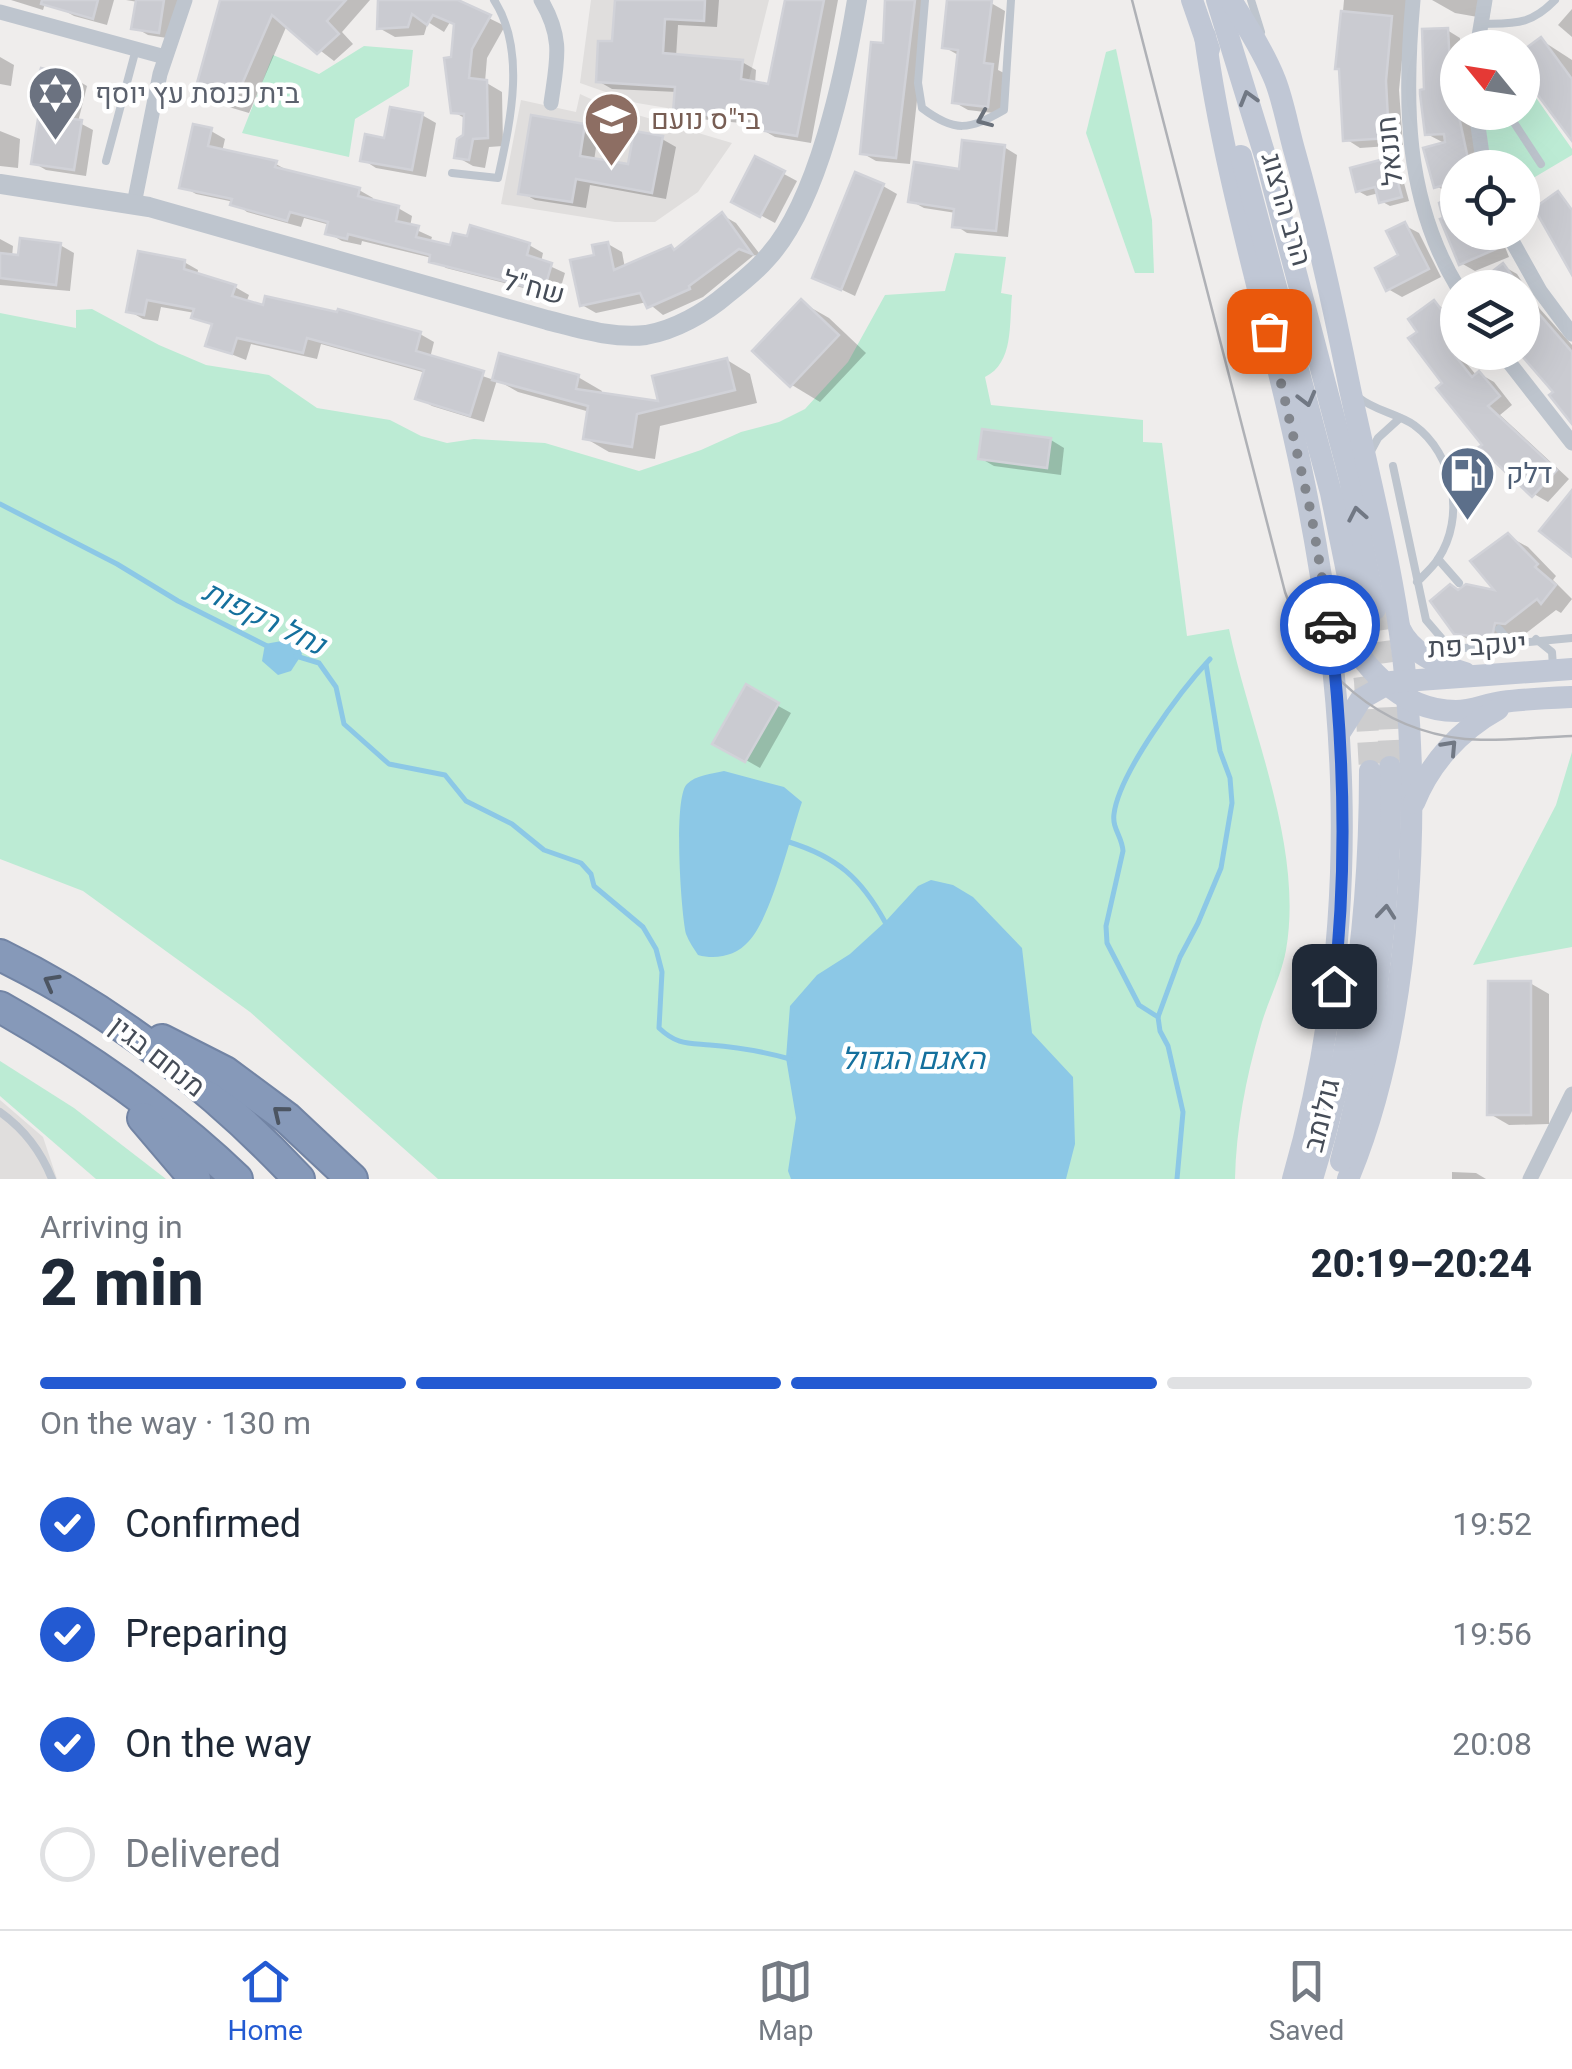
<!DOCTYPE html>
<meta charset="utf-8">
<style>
body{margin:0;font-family:Roboto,Heebo,sans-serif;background:#f2f2f3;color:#1f2937;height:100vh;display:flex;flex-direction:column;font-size:38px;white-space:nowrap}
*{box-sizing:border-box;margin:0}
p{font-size:32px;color:#747a83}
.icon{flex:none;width:55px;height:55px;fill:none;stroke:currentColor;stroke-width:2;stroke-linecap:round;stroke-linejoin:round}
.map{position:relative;height:1179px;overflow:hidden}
.sheet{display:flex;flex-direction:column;background:#fff;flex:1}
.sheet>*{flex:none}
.needle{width:65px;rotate:300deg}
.buttons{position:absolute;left:1440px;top:30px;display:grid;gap:20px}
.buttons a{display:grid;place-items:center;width:100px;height:100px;border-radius:50%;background:#fff;box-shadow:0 10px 40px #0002;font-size:50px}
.pin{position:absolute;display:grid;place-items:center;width:85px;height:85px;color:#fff;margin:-42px;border-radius:20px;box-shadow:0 5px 15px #0006}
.courier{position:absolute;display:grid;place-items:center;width:100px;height:100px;margin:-50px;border:8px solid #235ad2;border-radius:50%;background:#fff;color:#222;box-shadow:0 2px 12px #0007}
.head em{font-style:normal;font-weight:800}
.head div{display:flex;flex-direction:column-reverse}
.head{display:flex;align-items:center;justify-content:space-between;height:170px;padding:0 40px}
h1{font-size:65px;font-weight:800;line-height:75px}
.bar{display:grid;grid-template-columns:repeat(4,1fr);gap:15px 10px;align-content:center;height:120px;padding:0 40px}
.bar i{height:12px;border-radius:8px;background:#e0e1e3}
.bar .selected{background:#235ad2}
.bar p{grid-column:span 4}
ol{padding:0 40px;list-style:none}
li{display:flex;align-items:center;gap:30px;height:110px}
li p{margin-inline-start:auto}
li .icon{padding:10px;border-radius:50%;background:#235ad2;color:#fff;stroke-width:4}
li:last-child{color:#747a83}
li i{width:55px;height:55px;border:5px solid #e0e1e3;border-radius:50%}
.dock{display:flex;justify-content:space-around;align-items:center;height:140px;border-top:2px solid #e0e1e3;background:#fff;font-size:28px;color:#747a83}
.dock a{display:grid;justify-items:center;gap:5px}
.dock .selected{color:#235ad2}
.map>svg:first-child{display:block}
.education{fill:#e0dedd}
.green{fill:#bcebd4}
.water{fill:#8cc8e6}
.shadow{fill:#0003}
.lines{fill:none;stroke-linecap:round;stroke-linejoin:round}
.stream{stroke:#8cc8e6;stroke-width:5}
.building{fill:#cacbd1;stroke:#d1d2d8;stroke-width:2.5}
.secondary-tunnel{stroke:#cdcdce;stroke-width:22;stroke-dasharray:22 11;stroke-linecap:butt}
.motorway-casing{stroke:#7284a4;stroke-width:34}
.service{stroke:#bec5ce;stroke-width:8}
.minor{stroke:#bec5ce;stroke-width:15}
.tertiary{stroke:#bec5ce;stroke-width:20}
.secondary{stroke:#c0c7d5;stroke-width:22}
.motorway{stroke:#8699b9;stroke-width:30}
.tram{stroke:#afb1b6;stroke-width:2.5}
.oneway{stroke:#717884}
.oneway2{stroke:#6a717b}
.oneway3{stroke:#4c5562}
.done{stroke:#81858c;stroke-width:10;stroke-dasharray:0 18}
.route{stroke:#235ad2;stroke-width:12}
.labels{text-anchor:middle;stroke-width:9;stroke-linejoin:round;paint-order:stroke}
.worship-label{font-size:28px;fill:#5b616d;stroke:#fff;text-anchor:start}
.education-label{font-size:28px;fill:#785e54;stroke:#fff;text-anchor:start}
.street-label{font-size:28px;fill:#464d58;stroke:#fff}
.service-label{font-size:28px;fill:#4e5e75;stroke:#fff;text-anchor:start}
.water-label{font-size:30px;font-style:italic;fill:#14709d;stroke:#fff}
</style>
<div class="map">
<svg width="1572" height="1179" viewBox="0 0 1572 1179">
<rect width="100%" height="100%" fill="#efedec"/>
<g class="education">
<polygon points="591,0 769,0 739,120 637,103 580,83"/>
<polygon points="580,94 604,105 732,143 698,192 655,222 615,222 501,204 521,100 576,112"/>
<polygon points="0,1100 43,1137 57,1179 0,1179"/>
</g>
<g class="green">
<polygon points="364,46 413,50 409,86 355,119 349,157 242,133 273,55 319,74"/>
<polygon points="1116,49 1152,220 1154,273 1135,273 1086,133 1106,52"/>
<polygon points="1523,79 1572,149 1572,155 1523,184 1522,168 1491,167 1483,113 1522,112"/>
<path d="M955 253 1006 257 1001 293 1012 295C1009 324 1014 363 985 377L991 405 1143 420V442L1162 443 1187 636 1229 629C1250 729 1304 847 1286 950 1281 978 1267 1002 1260 1029 1246 1078 1236 1129 1235 1179H438L250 1012 83 891 0 859V313L76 328V310L92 309 159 345 206 365 269 375 317 408 390 420 421 436 447 443 474 439 545 443 639 471 701 450 741 432 779 422 805 409 848 362 885 295 945 291Z"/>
<polygon points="1572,752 1572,947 1473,965 1556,805"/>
<polygon points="0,1061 74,1108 166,1179 96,1179 0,1096"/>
</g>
<g class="water">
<polygon points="287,640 300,648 302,654 291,671 278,675 262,661 265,644"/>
<path d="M724 771 784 787 802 802C790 837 772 916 749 941 736 956 716 960 698 955 694 949 689 942 686 934 681 913 673 797 687 784 696 775 712 774 724 771Z"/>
<polygon points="931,880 953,885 973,897 1022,948 1032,1033 1073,1077 1075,1144 1066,1179 791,1179 788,1171 796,1118 786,1058 790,1006 817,975 850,954 885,922 918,886"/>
</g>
<g class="shadow">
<polygon points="11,0 46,0 43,10"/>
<polygon points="63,0 114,0 107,25 74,16 60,8"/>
<polygon points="126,0 179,0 173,39 148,35 134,27 138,2"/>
<polygon points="222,0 370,0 342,32 353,44 334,61 287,25 249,113 212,102 197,93"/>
<polygon points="378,0 452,0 505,26 487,58 485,82 502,92 503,146 489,147 485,168 473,166 457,157 466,136 466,119 454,112 457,25 450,22 444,32 428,22 424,35 395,37 379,28"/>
<polygon points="617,0 719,0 717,27 678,25 676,57 742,62 756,70 755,84 770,86 787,0 838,0 811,143 775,137 761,129 762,125 689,118 675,110 677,92 612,89 598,81 615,44"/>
<polygon points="888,0 928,0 910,164 876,161 862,153 886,46"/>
<polygon points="950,0 991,3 1005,11 998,70 1006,74 1002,114 968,110 954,102 960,56 944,47"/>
<polygon points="1344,0 1408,0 1399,90 1403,145 1360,148 1346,139 1341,69 1338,67"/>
<polygon points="1432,0 1492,0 1489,19 1455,13"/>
<polygon points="1572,9 1572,37 1558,25"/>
<polygon points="1447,30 1460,38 1458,112 1470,112 1480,168 1458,168 1458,191 1449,194 1437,186 1446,144 1427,134 1426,91"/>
<polygon points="1541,40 1572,60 1572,139"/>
<polygon points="0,57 14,65 11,86 0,84"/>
<polygon points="75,79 87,86 78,122 93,130 86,176 46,170 34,163"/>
<polygon points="422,115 436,123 426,177 376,168 362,159"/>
<polygon points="584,126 598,134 594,161 630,167 662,139 676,147 666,199 590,185 586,208 535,200 521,192"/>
<polygon points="0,131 20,139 18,168 0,166"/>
<polygon points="211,131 225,139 222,152 276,164 290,172 359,190 373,198 372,202 398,208 412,216 410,227 432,237 430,243 452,248 529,245 543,253 541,262 565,273 558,297 446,268 432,258 362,241 361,245 342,241 328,233 330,225 304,218 301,227 247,212 234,202 196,194 182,186"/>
<polygon points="1004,147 1017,155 1008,237 967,233 955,225 956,213 924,208 911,201"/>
<polygon points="756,159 797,181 775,223 734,201"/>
<polygon points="1390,160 1399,165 1409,201 1390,206 1381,201 1379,193 1367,196 1358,191"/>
<polygon points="883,186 897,194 855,296 815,277"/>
<polygon points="722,215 736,223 762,257 754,255 703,297 663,315 647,302 596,313 582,305 597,256 608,244 622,252 625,268 671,248 676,251"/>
<polygon points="1404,225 1419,233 1441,277 1402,297 1388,289 1402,256"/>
<polygon points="1458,232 1499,232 1509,257 1475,271 1461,263"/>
<polygon points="0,239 13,246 12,257 60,245 74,253 70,291 0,285"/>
<polygon points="184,262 198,270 197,276 235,287 249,295 246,303 339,315 340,312 420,334 434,342 430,358 494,380 578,377 602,391 601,395 661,404 727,360 750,374 757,403 660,426 655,459 609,452 585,438 590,412 518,392 497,380 484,422 432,406 418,398 426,373 321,344 317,359 251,344 246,360 208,345 214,326 194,316 195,313 161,307 158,321 143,319 129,311"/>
<polygon points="1503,266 1517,274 1540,309 1572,345 1572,419 1556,392 1522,349 1522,288 1475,288"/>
<polygon points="801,302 829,318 866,353 820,402 792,385 755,350"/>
<polygon points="1434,303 1448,311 1458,324 1458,352 1467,352 1461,357 1477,376 1480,374 1494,382 1512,405 1500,415 1569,479 1548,502 1534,494 1485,445 1445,384 1420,332"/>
<polygon points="1051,440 1064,448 1061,475 994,466 980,458"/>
<polygon points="1508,536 1528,547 1556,576 1553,580 1572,599 1561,613 1556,610 1525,634 1514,632 1512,644 1476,644 1456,632 1459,592 1500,594"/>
<polygon points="746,688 791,713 760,768 716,743"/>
<polygon points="1530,983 1549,994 1549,1124 1509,1125 1490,1114"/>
<polygon points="1452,1172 1476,1173 1486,1179 1452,1179"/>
</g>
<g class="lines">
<g class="stream">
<polyline points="0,504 117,564 178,601 271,648"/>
<path d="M296 656 319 663 336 687 344 724 389 764 445 775 466 801 512 824 544 850 581 863 591 874 594 886 643 927 656 949 662 972 659 1028C677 1045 688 1043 710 1045 736 1047 765 1052 790 1059"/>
<path d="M789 842C837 857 861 878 885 922"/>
<polyline points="1158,1017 1180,957 1198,923 1221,868 1232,803 1230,778 1220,751 1206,664"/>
<path d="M1177 1179 1183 1112 1168 1046 1160 1031 1158 1017 1139 1005 1107 943 1106 926 1123 851C1122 836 1112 829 1114 814 1119 773 1181 690 1210 659"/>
</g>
</g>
<g class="building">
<polygon points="42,0 98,0 93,19 41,4"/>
<polygon points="136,0 164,0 159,33 131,29"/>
<polygon points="220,0 346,0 327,21 339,34 317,54 272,15 233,105 194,94"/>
<polygon points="378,0 458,0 491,15 472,49 469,78 487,80 488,138 473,139 469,160 454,158 457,139 463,135 464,114 451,113 444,58 451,57 454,24 433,15 427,25 412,14 408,27 377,29"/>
<polygon points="615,0 705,0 704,21 665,19 663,53 743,60 741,79 768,84 785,0 824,0 797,136 759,130 760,119 673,112 675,87 596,82 598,41 612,41"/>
<polygon points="885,0 915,0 896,158 860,154 871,42 883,43"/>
<polygon points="947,0 992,0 984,63 993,64 988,107 952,103 958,50 942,48"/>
<polygon points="1341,11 1392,16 1386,81 1389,138 1343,141 1339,69 1335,69"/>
<polygon points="1448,28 1451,86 1456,85 1458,112 1470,168 1458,168 1458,181 1434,188 1423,148 1445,142 1444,134 1425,135 1420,94 1420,90 1424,89 1422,29"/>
<polygon points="1541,37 1572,79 1572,141 1522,74 1522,51"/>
<polygon points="41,68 76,77 65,118 82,120 74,170 31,164 42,93 34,91"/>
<polygon points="390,107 423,113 412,170 360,161 365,134 384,138"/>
<polygon points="531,115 585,124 580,156 628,164 634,131 663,136 652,193 576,179 572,202 518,194"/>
<polygon points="193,124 212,128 208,146 277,161 275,167 360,188 358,196 399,206 396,221 419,226 416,237 450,245 453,233 467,236 470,225 530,243 527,255 552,263 544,291 429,262 430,255 348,234 347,239 325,234 328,222 290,212 287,221 230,205 232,199 179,188"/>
<polygon points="962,140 1005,145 996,231 952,227 954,209 908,202 914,162 959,169"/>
<polygon points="755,156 785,171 760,217 731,202"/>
<polygon points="1391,157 1402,197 1379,203 1375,187 1356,192 1350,168"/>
<polygon points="855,172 884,184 841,290 812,278"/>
<polygon points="1558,191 1572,210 1572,275 1534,208"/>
<polygon points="1458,194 1458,232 1490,232 1496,249 1459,265 1440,219 1443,218 1439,203"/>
<polygon points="722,212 752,254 739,249 689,286 690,289 647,308 640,293 580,306 570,260 594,255 592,245 608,242 614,270 671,245 674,250"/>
<polygon points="1405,222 1429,269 1386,291 1375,268 1398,255 1386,231"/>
<polygon points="20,238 61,243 56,285 0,278 0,253 18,255"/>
<polygon points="138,251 185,260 184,269 236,285 232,296 263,305 265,296 337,312 338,309 421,332 416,351 484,371 470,416 415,399 424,370 307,338 303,353 237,338 232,354 205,346 212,324 191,318 194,309 147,300 144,315 126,312"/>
<polygon points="1503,263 1521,288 1471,288"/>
<polygon points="1522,294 1572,352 1572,424 1549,395 1553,392 1522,356"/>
<polygon points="801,299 839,335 790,387 752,351"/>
<polygon points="1434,300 1458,332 1458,342 1449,348 1472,377 1479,371 1500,396 1488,406 1557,470 1532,497 1479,447 1482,445 1436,388 1442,383 1408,338 1417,332 1408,319"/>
<polygon points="499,353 579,375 576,389 658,401 652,376 727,358 735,390 637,414 632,447 583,439 588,406 492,380"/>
<polygon points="982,429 1051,438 1047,468 978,459"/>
<polygon points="1572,490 1572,557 1539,531"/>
<polygon points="1508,533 1538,564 1535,567 1556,585 1541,604 1537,599 1505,624 1495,623 1493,633 1487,638 1454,634 1430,601 1450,584 1458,590 1466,584 1494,590 1470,561"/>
<polygon points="746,684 779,703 745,762 712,744"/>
<polygon points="1488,981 1531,981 1531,1115 1487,1115"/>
</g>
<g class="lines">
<g class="secondary-tunnel">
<polyline points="1375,609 1387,698 1390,767"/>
<polyline points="1355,611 1365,681 1370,771"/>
</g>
<defs>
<g id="motorway">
<path d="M0 955C111 1009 215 1089 299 1179"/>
<path d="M0 1007C85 1055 167 1112 237 1179"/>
<polyline points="162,1040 225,1072 287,1118 352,1179"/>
<polyline points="143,1118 195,1179"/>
</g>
</defs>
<use href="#motorway" class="motorway-casing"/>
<g class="service">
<path d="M925 0 918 83 922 108C955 133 969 130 1004 110L1011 0"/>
<polyline points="1251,0 1261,32"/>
<path d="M1480 24C1514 23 1530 26 1555 0"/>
<polyline points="1507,112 1541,164"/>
<polyline points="106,161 136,49"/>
<path d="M452 173 498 178C510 123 527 51 494 0"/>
<path d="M1358 397C1375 411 1396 413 1414 425 1454 454 1466 517 1438 559 1433 567 1424 575 1417 582"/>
<polyline points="1371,451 1378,438 1400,418"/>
<polyline points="1393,466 1426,620 1444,641 1464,648 1572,638"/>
<polyline points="1438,559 1459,583"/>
<polyline points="1499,629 1511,643"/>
<polyline points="1536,639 1552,652 1553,666"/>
<path d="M0 1112C24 1129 41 1151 52 1179"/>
</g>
<g class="minor">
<path d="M541 0C564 39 557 60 551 103"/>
<path d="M1413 0C1404 100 1404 199 1458 288"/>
<polyline points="0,12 165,57"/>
<polyline points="1477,48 1485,0"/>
<polyline points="1476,112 1484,168"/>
<polyline points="134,204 160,74 185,0"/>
<polyline points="1507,232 1540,291 1572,334"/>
<polyline points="1501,352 1572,443"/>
<polyline points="1530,1179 1572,1094"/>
</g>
<path class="tertiary" d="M0 184 149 207 547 320C579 328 613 339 646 335 675 330 705 313 727 294 741 283 755 272 767 258 818 203 845 74 857 0"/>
<g class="secondary">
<polyline points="1192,0 1209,49"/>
<polyline points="1217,0 1266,159 1350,479 1375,609"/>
<path d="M1231 0C1246 25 1264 52 1275 80 1284 103 1288 129 1295 153 1317 231 1334 309 1350 389 1367 468 1387 546 1399 626 1424 792 1413 1024 1348 1179"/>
<path d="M1205 36C1222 161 1258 283 1287 406 1349 666 1368 919 1293 1179"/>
<polyline points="1241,156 1331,493 1355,611"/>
<path d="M1333 614C1359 661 1397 711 1456 711 1472 711 1486 704 1502 702 1525 699 1549 698 1572 697"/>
<path d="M1399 627C1411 654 1439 665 1465 673"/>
<polyline points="1340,732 1361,699 1391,682 1572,669"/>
<path d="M1414 803C1430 763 1460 730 1498 709"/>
<path d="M1341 1161C1376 1032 1392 901 1390 767"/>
<path d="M1312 1179C1354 1047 1370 908 1370 771"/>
</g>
<use href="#motorway" class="motorway"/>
<path class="tram" d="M1132 0 1285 592C1312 672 1380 730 1465 739 1500 742 1537 737 1572 736"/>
</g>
<defs><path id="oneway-chevron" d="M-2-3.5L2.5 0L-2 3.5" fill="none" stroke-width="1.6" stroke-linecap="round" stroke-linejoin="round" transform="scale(2.5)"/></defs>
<g class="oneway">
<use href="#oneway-chevron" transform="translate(1248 98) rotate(-106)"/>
<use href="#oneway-chevron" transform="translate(1307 399) rotate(75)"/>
<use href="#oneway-chevron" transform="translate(1357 514) rotate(-101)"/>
<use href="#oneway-chevron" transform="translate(1450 747) rotate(-47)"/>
<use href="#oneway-chevron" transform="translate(1386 912) rotate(-85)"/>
</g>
<use class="oneway2" href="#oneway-chevron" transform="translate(984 119) rotate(157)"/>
<g class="oneway3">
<use href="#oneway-chevron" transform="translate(51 982) rotate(-151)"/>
<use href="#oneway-chevron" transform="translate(280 1113) rotate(-141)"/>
</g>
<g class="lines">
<polyline class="done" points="1269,331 1311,513 1330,625"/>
<path class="route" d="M1330 625C1344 746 1348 865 1334 986"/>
</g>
<defs>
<symbol id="synagogue-pin" viewBox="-11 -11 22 30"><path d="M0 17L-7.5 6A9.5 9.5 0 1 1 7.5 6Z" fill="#6b7280" stroke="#fff"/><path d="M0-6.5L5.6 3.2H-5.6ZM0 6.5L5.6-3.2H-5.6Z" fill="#fff"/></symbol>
<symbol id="school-pin" viewBox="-11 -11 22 30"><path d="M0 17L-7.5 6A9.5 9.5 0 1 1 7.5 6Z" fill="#8d6e63" stroke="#fff"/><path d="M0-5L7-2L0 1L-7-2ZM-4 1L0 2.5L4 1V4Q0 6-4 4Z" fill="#fff"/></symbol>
<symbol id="fuel-pin" viewBox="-11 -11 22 30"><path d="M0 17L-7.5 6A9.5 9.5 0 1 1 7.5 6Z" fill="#5c6f8a" stroke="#fff"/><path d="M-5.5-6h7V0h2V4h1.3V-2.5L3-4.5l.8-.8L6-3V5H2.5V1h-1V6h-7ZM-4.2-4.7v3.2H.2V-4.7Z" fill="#fff"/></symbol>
</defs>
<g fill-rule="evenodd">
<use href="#synagogue-pin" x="24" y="62" width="63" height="86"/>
<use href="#school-pin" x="580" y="88" width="63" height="86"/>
<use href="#fuel-pin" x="1436" y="442" width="63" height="86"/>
</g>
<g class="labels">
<g class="worship-label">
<text x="95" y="103">בית כנסת עץ יוסף</text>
</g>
<g class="education-label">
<text x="651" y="129">בי"ס נועם</text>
</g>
<g class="street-label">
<text transform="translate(1389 151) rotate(-96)" y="10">חננאל</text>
<text transform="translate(1287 209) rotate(74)" y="10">הרב הרצוג</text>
<text transform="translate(534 287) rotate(15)" y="10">שח"ל</text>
<text transform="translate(1477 645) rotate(-3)" y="10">יעקב פת</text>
<text transform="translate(158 1056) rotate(38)" y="10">מנחם בגין</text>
<text transform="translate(1321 1115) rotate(-76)" y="10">גולומב</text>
</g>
<g class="service-label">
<text x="1506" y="483">דלק</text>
</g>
<g class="water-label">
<text transform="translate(264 618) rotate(26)" y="10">נחל רקפות</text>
<text x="913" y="1069">האגם הגדול</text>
</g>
</g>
</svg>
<div class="buttons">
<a><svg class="needle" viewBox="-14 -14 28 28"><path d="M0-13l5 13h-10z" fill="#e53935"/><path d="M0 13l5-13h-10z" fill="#747a83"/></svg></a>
<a><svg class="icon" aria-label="locate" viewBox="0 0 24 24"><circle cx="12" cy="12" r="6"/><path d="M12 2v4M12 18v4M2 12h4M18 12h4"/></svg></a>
<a><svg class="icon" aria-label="layers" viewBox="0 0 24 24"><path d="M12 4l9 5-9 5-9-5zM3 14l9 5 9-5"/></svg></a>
</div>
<div class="pin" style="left:1269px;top:331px;background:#ea580c"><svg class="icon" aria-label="bag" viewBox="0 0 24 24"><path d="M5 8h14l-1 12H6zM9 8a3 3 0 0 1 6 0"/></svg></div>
<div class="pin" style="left:1334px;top:986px;background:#1f2937"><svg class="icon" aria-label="home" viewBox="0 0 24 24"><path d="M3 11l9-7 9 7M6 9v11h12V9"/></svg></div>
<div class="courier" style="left:1330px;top:625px"><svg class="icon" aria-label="car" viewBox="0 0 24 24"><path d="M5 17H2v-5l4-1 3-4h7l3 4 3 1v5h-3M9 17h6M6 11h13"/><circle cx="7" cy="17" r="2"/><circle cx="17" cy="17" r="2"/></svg></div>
</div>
<section class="sheet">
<div class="head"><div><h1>2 min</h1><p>Arriving in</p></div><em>20:19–20:24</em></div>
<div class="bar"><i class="selected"></i><i class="selected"></i><i class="selected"></i><i></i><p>On the way · 130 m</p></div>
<ol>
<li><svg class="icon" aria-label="check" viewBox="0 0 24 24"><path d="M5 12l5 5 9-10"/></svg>Confirmed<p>19:52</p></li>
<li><svg class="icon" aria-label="check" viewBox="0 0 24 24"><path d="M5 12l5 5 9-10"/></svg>Preparing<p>19:56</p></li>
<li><svg class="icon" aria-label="check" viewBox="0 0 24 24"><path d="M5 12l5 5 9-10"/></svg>On the way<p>20:08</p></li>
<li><i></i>Delivered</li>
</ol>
</section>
<nav class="dock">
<a class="selected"><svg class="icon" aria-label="home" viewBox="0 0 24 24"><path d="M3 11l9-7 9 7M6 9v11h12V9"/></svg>Home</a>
<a><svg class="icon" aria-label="map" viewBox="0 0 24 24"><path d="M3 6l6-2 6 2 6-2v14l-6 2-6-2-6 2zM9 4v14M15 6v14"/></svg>Map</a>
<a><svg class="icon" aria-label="saved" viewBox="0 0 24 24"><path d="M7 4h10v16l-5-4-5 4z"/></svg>Saved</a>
</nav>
